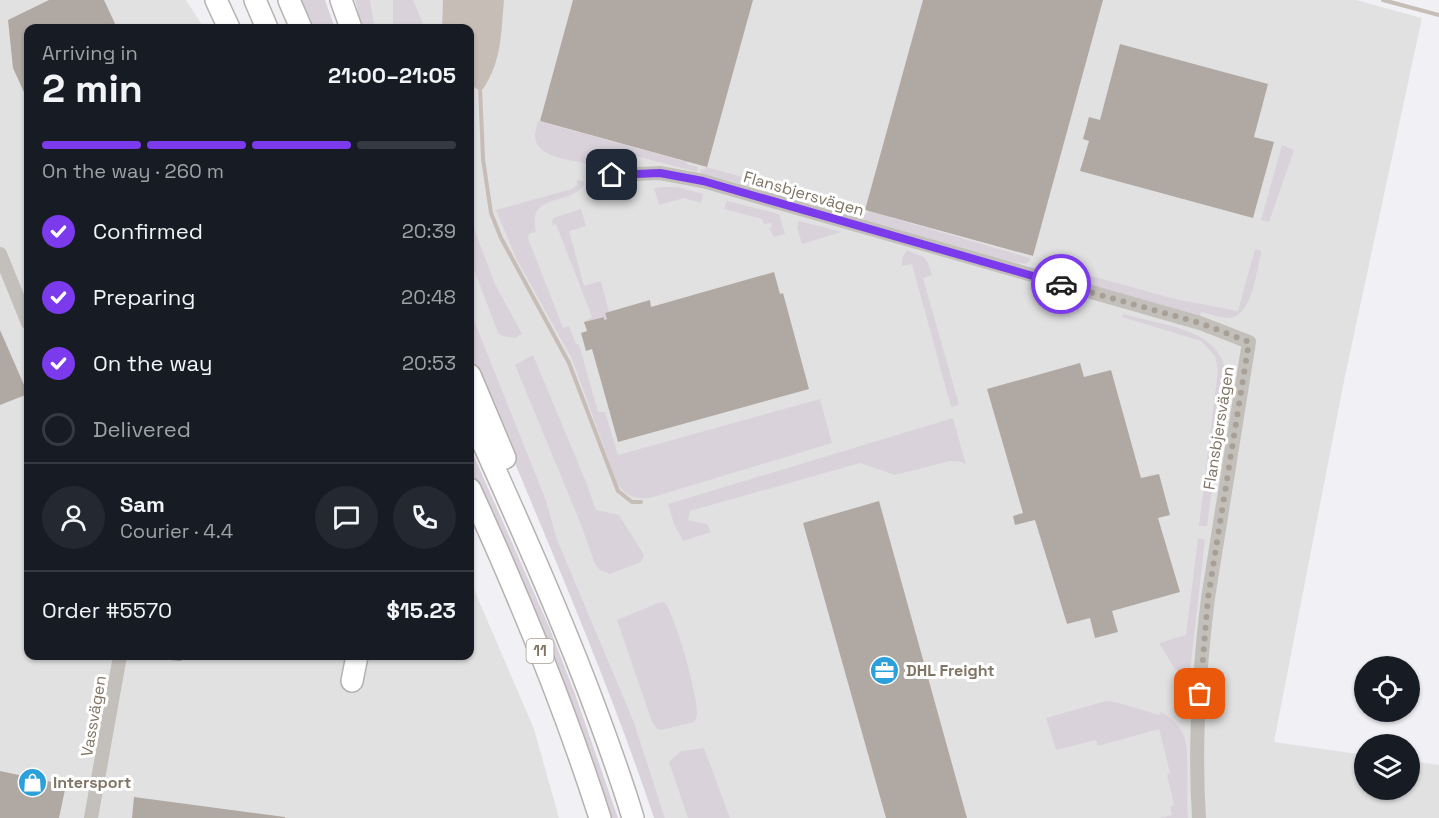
<!DOCTYPE html>
<meta charset="utf-8">
<style>
body{margin:0;font-family:"Space Grotesk",sans-serif;background:#242831;color:#f1f3f6;height:100vh;display:flex;flex-direction:column;font-size:22px;white-space:nowrap}
*{box-sizing:border-box;margin:0}
p{font-size:20px;color:#9ea1a6}
.icon{flex:none;width:33px;height:33px;fill:none;stroke:currentColor;stroke-width:2;stroke-linecap:round;stroke-linejoin:round}
.map{position:relative;flex:1;overflow:hidden}
.panel{position:absolute;left:24px;top:24px;width:450px;height:636px;display:flex;flex-direction:column;background:#171b24;border-radius:12px;box-shadow:0 2px 4px #0004}
.panel>*{flex:none}
.controls{position:absolute;left:1354px;top:656px;display:grid;gap:12px}
.controls a{display:grid;place-items:center;width:66px;height:66px;border-radius:50%;background:#171b24;box-shadow:0 2px 4px #0004;font-size:30px}
.pin{position:absolute;display:grid;place-items:center;width:51px;height:51px;color:#fff;margin:-26px;border-radius:12px;box-shadow:0 3px 9px #0006}
.courier{position:absolute;display:grid;place-items:center;width:60px;height:60px;margin:-30px;border:4px solid #7c3aed;border-radius:50%;background:#fff;color:#222;box-shadow:0 2px 8px #0007}
.head em{font-style:normal;font-weight:700}
.head div{display:flex;flex-direction:column-reverse}
.head{display:flex;align-items:center;justify-content:space-between;height:102px;padding:0 18px}
h1{font-size:39px;font-weight:700;line-height:45px}
.bar{display:grid;grid-template-columns:repeat(4,1fr);gap:9px 6px;align-content:center;height:72px;padding:0 18px}
.bar i{height:8px;border-radius:4px;background:#363941}
.bar .selected{background:#7c3aed}
.bar p{grid-column:span 4}
.line{display:flex;align-items:center;gap:15px;padding:0 18px;border-top:2px solid #363941}
.line div{flex:1}
.round{display:grid;place-items:center;flex:none;width:63px;height:63px;border-radius:32px;background:#242831}
ol{padding:0 18px;list-style:none}
li{display:flex;align-items:center;gap:18px;height:66px}
li p{margin-inline-start:auto}
li .icon{padding:6px;border-radius:50%;background:#7c3aed;color:#fff;stroke-width:4}
li:last-child{color:#9ea1a6}
li i{width:33px;height:33px;border:3px solid #363941;border-radius:50%}
.map>svg:first-child{display:block}
.built{fill:#e2e1e2}
.green{fill:#d9d2db}
.water{fill:#c7bdb7}
.lines{fill:none;stroke-linecap:round;stroke-linejoin:round}
.stream{stroke:#c7bdb7;stroke-width:4}
.building{fill:#b0a9a3}
.highway-casing{stroke:#b5b1ad;stroke-width:24}
.minor{stroke:#c3c0bb;stroke-width:14}
.highway{stroke:#fff;stroke-width:21}
.done{stroke:#a8a097;stroke-width:6;stroke-dasharray:0 10.8}
.route{stroke:#7c3aed;stroke-width:8}
.labels{text-anchor:middle;stroke-width:6;stroke-linejoin:round;paint-order:stroke}
.shield{fill:#fff;stroke:#a69e93;stroke-width:1.5}
.shield-label{font-size:15px;font-weight:bold;fill:#807465}
.street-label{font-size:16px;fill:#807465;stroke:#fff}
.poi-label{font-size:16px;font-weight:bold;fill:#807465;stroke:#fff;text-anchor:start}
</style>
<div class="map">
<svg width="1439" height="818" viewBox="0 0 1439 818">
<rect width="100%" height="100%" fill="#f1f1f5"/>
<g class="built">
<polygon points="0,0 186,0 204,28 28,28 28,656 470,656 470,580 534,729 559,818 0,818"/>
<polygon points="370,0 1356,0 1422,18 1344,381 1274,742 1365,755 1365,789 1410,789 1410,761 1439,765 1439,818 665,818 634,722 557,539 546,500 470,310 470,28 375,28"/>
</g>
<g class="green">
<polygon points="297,0 325,0 335,28 308,28"/>
<polygon points="355,0 370,0 375,28 362,28"/>
<polygon points="393,0 413,0 425,28 393,28"/>
<path d="M538 121 687 162 686 164 698 167 697 172 609 149 595 154 588 164C573 160 535 158 535 136 535 131 537 125 538 121Z"/>
<polygon points="1282,145 1294,150 1269,222 1261,220"/>
<polygon points="706,167 761,182 753,187 700,173 701,169 705,170"/>
<path d="M577 180 583 181 584 184C572 207 526 191 536 231L529 234 528 238 563 328 569 326 576 344H579L598 412H605L618 455 820 399 832 443 650 498C635 500 625 496 617 483L572 359 516 258 496 210 572 189 577 185Z"/>
<polygon points="663,187 678,187 703,194 701,203 684,198 659,205 654,188"/>
<polygon points="802,193 855,206 860,211 867,214 868,211 1030,258 1030,260 1026,264 1013,262 813,205 808,202"/>
<polygon points="727,201 779,214 785,234 774,237 769,228 772,227 771,223 764,224 762,219 724,209"/>
<polygon points="581,209 586,226 569,231 584,286 601,281 609,312 605,313 607,319 604,320 603,317 584,322 592,317 556,224 552,225 553,218"/>
<polygon points="470,218 495,284 522,334 515,338 502,336 498,333 470,259"/>
<polygon points="799,221 842,232 802,244 797,227"/>
<path d="M1255 249 1261 251V254C1256 272 1252 317 1229 318 1220 318 1210 314 1201 312L1200 316 1089 285 1084 280V274L1175 299 1238 311Z"/>
<path d="M907 250C927 259 925 253 932 275L923 278 959 405 951 407 912 264 902 266V258Z"/>
<path d="M470 310 546 500 557 539 634 722 665 818H654C601 659 532 508 470 354Z"/>
<path d="M1123 314C1163 326 1229 328 1226 383L1207 526H1199L1218 370 1215 356 1201 341 1122 317Z"/>
<polygon points="533,355 586,482 596,510 619,515 644,555 641,562 610,574 600,570 595,564 580,522 515,365"/>
<polygon points="953,418 966,465 962,462 950,461 895,475 860,463 690,511 688,520 707,524 711,532 683,541 674,524 668,504"/>
<polygon points="470,447 550,629 575,694 618,818 604,818 470,479"/>
<polygon points="1198,538 1205,540 1190,671 1189,675 1185,675 1175,669 1159,643 1186,635"/>
<path d="M664 602C674 610 699 699 697 714 697 717 695 720 694 722L661 730 657 729 652 722 617 620 658 603Z"/>
<path d="M1106 701 1119 703 1159 715 1161 712C1171 718 1179 725 1184 736 1190 752 1186 798 1188 818H1159L1172 815 1170 807 1174 805 1167 775 1170 773 1159 729 1098 746 1096 740 1056 750 1046 718Z"/>
<polygon points="704,748 730,818 688,818 669,762 681,751"/>
</g>
<path class="water" d="M443 0H504C501 33 502 61 483 89H477L470 84V28H442Z"/>
<g class="lines">
<g class="stream">
<polyline points="1383,0 1439,15"/>
<polyline points="480,87 483,159 491,213 501,238 569,363 618,491 632,502 641,502"/>
</g>
</g>
<g class="building">
<polygon points="49,0 104,0 117,28 28,28 28,101 13,68 8,20"/>
<polygon points="573,0 753,0 707,167 540,121"/>
<polygon points="923,0 1103,0 1033,256 865,210"/>
<polygon points="1120,44 1268,84 1254,137 1274,142 1253,218 1080,171 1089,141 1083,139 1089,117 1100,120"/>
<polygon points="774,272 780,294 783,293 809,389 618,442 592,349 586,351 581,333 587,331 584,322 604,317 604,320 607,319 605,313 650,300 651,307"/>
<polygon points="0,330 28,394 0,405"/>
<polygon points="1080,363 1084,377 1111,370 1141,478 1159,474 1170,515 1158,518 1180,592 1112,611 1118,632 1095,638 1090,618 1067,624 1035,520 1015,525 1013,516 1023,513 987,389"/>
<polygon points="879,501 967,818 886,818 803,523"/>
<polygon points="160,656 182,656 181,661 160,659"/>
<polygon points="0,771 66,785 59,818 0,818"/>
<polygon points="134,797 285,817 285,818 132,818"/>
</g>
<g class="lines">
<defs>
<g id="highway">
<polyline points="216,0 229,28"/>
<polyline points="255,0 267,28"/>
<polyline points="289,0 301,28"/>
<polyline points="341,0 351,28"/>
<polyline points="470,375 505,458"/>
<path d="M470 414C513 510 557 606 594 705 608 743 622 780 633 818"/>
<path d="M470 489C519 596 564 705 600 818"/>
<polyline points="352,681 357,656"/>
</g>
</defs>
<use href="#highway" class="highway-casing"/>
<g class="minor">
<path d="M612 175 660 173 703 181 1200 323 1249 342 1208 598C1199 671 1194 744 1199 818"/>
<polyline points="0,254 28,323"/>
<polyline points="91,818 120,656"/>
</g>
<use href="#highway" class="highway"/>
</g>
<g class="lines">
<polyline class="done" points="1061,284 1200,323 1249,342 1208,598 1200,694"/>
<polyline class="route" points="612,175 660,173 703,181 1061,284"/>
</g>
<defs>
<symbol id="office-disc" viewBox="-11 -11 22 22"><circle r="9.5" fill="#2ba0da" stroke="#fff"/><path d="M-6-3h4V-5.5h4V-3h4V5H-6ZM-1-4.5V-3h2v-1.5ZM-6 0V1H6V0Z" fill="#fff"/></symbol>
<symbol id="shop-disc" viewBox="-11 -11 22 22"><circle r="9.5" fill="#2ba0da" stroke="#fff"/><path d="M-5-2.5h2.3a2.7 3.5 0 0 1 5.4 0H5L5.5 6h-11ZM-1.5-2.5h3a1.5 2.3 0 0 0-3 0Z" fill="#fff"/></symbol>
</defs>
<g fill-rule="evenodd">
<use href="#office-disc" x="868" y="654" width="33" height="33"/>
<use href="#shop-disc" x="16" y="766" width="33" height="33"/>
</g>
<g class="labels">
<rect class="shield" x="526.5" y="639" width="27" height="24" rx="4.5"/>
<g class="shield-label">
<text x="540" y="656">11</text>
</g>
<g class="street-label">
<text transform="translate(804 193) rotate(16)" y="6">Flansbjersvägen</text>
<text transform="translate(1218 428) rotate(-81)" y="6">Flansbjersvägen</text>
<text transform="translate(93 716) rotate(-80)" y="6">Vassvägen</text>
</g>
<g class="poi-label">
<text x="906" y="676">DHL Freight</text>
<text x="53" y="788">Intersport</text>
</g>
</g>
</svg>
<div class="controls">
<a><svg class="icon" aria-label="locate" viewBox="0 0 24 24"><circle cx="12" cy="12" r="6"/><path d="M12 2v4M12 18v4M2 12h4M18 12h4"/></svg></a>
<a><svg class="icon" aria-label="layers" viewBox="0 0 24 24"><path d="M12 4l9 5-9 5-9-5zM3 14l9 5 9-5"/></svg></a>
</div>
<div class="pin" style="left:1200px;top:694px;background:#ea580c"><svg class="icon" aria-label="bag" viewBox="0 0 24 24"><path d="M5 8h14l-1 12H6zM9 8a3 3 0 0 1 6 0"/></svg></div>
<div class="pin" style="left:612px;top:175px;background:#1f2937"><svg class="icon" aria-label="home" viewBox="0 0 24 24"><path d="M3 11l9-7 9 7M6 9v11h12V9"/></svg></div>
<div class="courier" style="left:1061px;top:284px"><svg class="icon" aria-label="car" viewBox="0 0 24 24"><path d="M5 17H2v-5l4-1 3-4h7l3 4 3 1v5h-3M9 17h6M6 11h13"/><circle cx="7" cy="17" r="2"/><circle cx="17" cy="17" r="2"/></svg></div>
<section class="panel">
<div class="head"><div><h1>2 min</h1><p>Arriving in</p></div><em>21:00–21:05</em></div>
<div class="bar"><i class="selected"></i><i class="selected"></i><i class="selected"></i><i></i><p>On the way · 260 m</p></div>
<ol>
<li><svg class="icon" aria-label="check" viewBox="0 0 24 24"><path d="M5 12l5 5 9-10"/></svg>Confirmed<p>20:39</p></li>
<li><svg class="icon" aria-label="check" viewBox="0 0 24 24"><path d="M5 12l5 5 9-10"/></svg>Preparing<p>20:48</p></li>
<li><svg class="icon" aria-label="check" viewBox="0 0 24 24"><path d="M5 12l5 5 9-10"/></svg>On the way<p>20:53</p></li>
<li><i></i>Delivered</li>
</ol>
<div class="line" style="height:108px"><a class="round"><svg class="icon" aria-label="person" viewBox="0 0 24 24"><circle cx="12" cy="8" r="4"/><path d="M4 21q1-7 8-7t8 7"/></svg></a><div><b>Sam</b><p>Courier · 4.4</p></div><a class="round"><svg class="icon" aria-label="chat" viewBox="0 0 24 24"><path d="M4 5h16v11H9l-5 4z"/></svg></a><a class="round"><svg class="icon" aria-label="phone" viewBox="0 0 24 24"><path d="M5 4h4l2 5-3 2q2 4 5 5l2-3 5 2v4C11 20 4 13 5 4z"/></svg></a></div>
<div class="line" style="height:78px"><div>Order #5570</div><b>$15.23</b></div>
</section>
</div>
